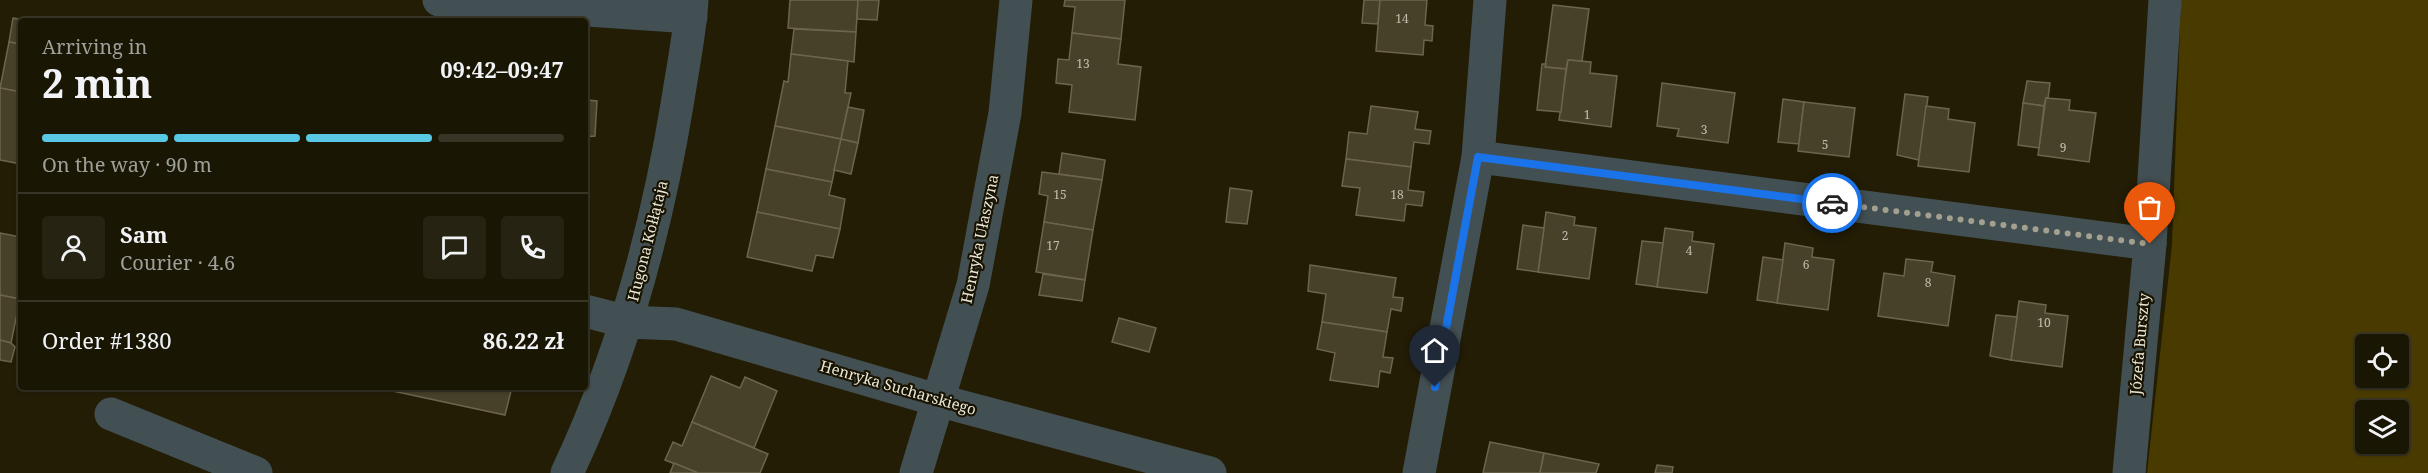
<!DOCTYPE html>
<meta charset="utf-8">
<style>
body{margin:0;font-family:"Noto Serif",serif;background:#272313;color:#f1f3f6;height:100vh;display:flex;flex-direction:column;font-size:22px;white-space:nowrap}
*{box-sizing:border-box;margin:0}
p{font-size:20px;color:#9f9f9a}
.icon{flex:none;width:33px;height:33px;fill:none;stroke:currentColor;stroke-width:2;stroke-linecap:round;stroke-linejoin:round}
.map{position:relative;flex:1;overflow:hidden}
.details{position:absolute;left:18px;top:18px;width:570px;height:372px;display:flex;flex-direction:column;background:#1a1604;border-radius:6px;box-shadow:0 2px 4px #0004,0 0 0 2px #383526}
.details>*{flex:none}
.fabs{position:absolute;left:2355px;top:334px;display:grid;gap:12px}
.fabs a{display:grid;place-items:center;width:54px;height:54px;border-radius:6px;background:#1a1604;box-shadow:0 2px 4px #0004,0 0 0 2px #383526;font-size:30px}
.pin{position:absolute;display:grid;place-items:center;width:51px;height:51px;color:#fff;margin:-62px -26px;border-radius:50% 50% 50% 0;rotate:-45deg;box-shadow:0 0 6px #0007}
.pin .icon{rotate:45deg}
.courier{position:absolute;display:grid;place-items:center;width:60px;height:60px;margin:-30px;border:4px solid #1a73e8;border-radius:50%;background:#fff;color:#222;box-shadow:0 2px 8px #0007}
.head em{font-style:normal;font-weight:700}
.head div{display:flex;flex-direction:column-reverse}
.head{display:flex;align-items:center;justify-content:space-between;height:102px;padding:0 24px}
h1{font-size:39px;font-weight:700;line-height:45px}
.bar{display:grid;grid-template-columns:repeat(4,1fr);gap:9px 6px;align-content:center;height:72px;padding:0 24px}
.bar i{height:8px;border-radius:4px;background:#383526}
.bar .active{background:#59c8e4}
.bar p{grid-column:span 4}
.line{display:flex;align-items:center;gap:15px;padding:0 24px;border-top:2px solid #383526}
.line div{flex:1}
.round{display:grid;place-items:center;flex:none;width:63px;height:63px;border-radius:6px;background:#272313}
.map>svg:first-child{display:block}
.green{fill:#493b00;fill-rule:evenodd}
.building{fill:#474129;stroke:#6c654d;stroke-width:1.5}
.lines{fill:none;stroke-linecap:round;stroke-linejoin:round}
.minor{stroke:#435053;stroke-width:33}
.done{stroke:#a4a08f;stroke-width:6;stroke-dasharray:0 10.8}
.route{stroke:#1a73e8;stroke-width:8}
.labels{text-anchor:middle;stroke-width:4.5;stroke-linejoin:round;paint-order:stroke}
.number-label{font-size:12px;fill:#c1bead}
.street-label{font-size:15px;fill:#eae7d9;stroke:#191301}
</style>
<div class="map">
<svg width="2428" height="473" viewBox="0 0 2428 473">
<rect width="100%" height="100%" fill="#231d06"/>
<path class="green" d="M2181 0H2428V473H2147L2172 245ZM2366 345H2398V378H2366ZM2366 411H2398V444H2366Z"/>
<g class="building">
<polygon points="790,0 858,0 856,32 788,28"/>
<polygon points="858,0 879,0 877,20 857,19"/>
<polygon points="1065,0 1125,0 1121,39 1072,33 1075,7 1064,6"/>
<polygon points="1364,0 1380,0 1378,24 1362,23"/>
<polygon points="1380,0 1427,0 1425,25 1433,26 1432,41 1424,40 1423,55 1376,51"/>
<polygon points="1553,5 1589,9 1582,61 1568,60 1566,69 1545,67"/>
<polygon points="13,18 31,21 21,21 21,44 9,42"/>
<polygon points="794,29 856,32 854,62 791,54"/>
<polygon points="1072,33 1121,39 1118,64 1141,67 1135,120 1069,112 1072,85 1056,83 1058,59 1069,60"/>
<polygon points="9,42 21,44 21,92 0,88"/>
<polygon points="791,54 848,61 845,93 851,93 841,139 775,126 784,81 788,82"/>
<polygon points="585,59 588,60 587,100 597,101 595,136 585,137"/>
<polygon points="1568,60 1591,62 1590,73 1617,76 1611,127 1559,120"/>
<polygon points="1542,64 1546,64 1545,67 1566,69 1561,112 1537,110"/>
<polygon points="2027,81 2050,83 2048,98 2046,98 2044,106 2023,103"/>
<polygon points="1662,83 1735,93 1728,143 1677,136 1679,129 1657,126"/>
<polygon points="0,88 21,92 21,164 0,160"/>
<polygon points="1905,94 1928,97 1919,160 1897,155"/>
<polygon points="2046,98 2070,100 2069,110 2096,113 2089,162 2038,155"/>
<polygon points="1783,99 1804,102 1799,144 1778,142"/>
<polygon points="1804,102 1855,108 1849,157 1798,151"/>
<polygon points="2023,103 2044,106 2039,148 2018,145"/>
<polygon points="1371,106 1418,112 1415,129 1431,131 1429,144 1414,142 1411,167 1346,159 1349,132 1367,134"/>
<polygon points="1926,106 1949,109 1948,119 1975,123 1969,172 1918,166"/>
<polygon points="848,107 864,110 858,143 841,139"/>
<polygon points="775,126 841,139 832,182 766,169"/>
<polygon points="841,139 858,143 851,174 834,170"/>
<polygon points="1062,153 1105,160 1102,180 1059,174"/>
<polygon points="1346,159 1411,167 1408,190 1424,192 1422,206 1406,204 1404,221 1356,215 1360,188 1342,186"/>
<polygon points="766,169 832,182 829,195 845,199 840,229 757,212"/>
<polygon points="1042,172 1102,180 1093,230 1044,222 1048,196 1039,194"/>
<polygon points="1230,188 1252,191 1247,224 1226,222"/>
<polygon points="757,212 840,229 833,258 816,255 812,271 747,257"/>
<polygon points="1546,212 1575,217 1574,225 1596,228 1589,279 1538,272"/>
<polygon points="1044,222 1093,230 1085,280 1036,272"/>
<polygon points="1523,225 1544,228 1538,272 1517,269"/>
<polygon points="1665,228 1693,232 1692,241 1714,244 1707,293 1657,287"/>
<polygon points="0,233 21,237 20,299 0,295"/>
<polygon points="1642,241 1663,243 1657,287 1636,284"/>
<polygon points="1785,243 1813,248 1812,257 1834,260 1828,310 1777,303"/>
<polygon points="1763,257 1783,260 1777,303 1757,300"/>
<polygon points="1906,259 1933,262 1931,272 1955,276 1948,326 1878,316 1884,273 1904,276"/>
<polygon points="1310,265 1396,278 1393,297 1403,298 1401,311 1391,309 1387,332 1322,322 1326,294 1308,291"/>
<polygon points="1043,274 1085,280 1082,301 1039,295"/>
<polygon points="0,295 20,299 11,343 0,340"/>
<polygon points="2019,301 2046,305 2045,313 2068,316 2062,367 2011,360"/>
<polygon points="1996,315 2017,317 2011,360 1990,356"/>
<polygon points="1119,318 1156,328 1149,352 1112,342"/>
<polygon points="1322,322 1387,332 1383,357 1393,358 1390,373 1380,371 1378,387 1330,380 1335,353 1317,349"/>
<polygon points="0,340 11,343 15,347 11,362 0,360"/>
<polygon points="711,376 740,388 745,377 777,391 754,448 692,422"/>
<polygon points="374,387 512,387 505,415"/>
<polygon points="692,422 768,454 760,473 698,473 665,460 673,442 682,446"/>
<polygon points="1490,442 1544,453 1540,473 1483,473"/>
<polygon points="1544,453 1599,464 1596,473 1540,473"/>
<polygon points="674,463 698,473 670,473"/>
<polygon points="1657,465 1673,467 1672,473 1655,473"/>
</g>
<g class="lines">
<g class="minor">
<polyline points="439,0 691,17"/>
<polyline points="1478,157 2150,244"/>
<polyline points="585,311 628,322 676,324 937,400 1210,473"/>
<polyline points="111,414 256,473"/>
<path d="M567 473C623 355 657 228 678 99 683 66 690 33 692 0"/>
<polyline points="916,473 973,285 1005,113 1016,0"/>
<polyline points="1419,473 1478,157 1490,0"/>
<polyline points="2129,473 2150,244 2165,0"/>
</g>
</g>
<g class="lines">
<polyline class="done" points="1832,203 2150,244"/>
<polyline class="route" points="1435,387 1478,157 1832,203"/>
</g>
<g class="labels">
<g class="number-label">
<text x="1402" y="23">14</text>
<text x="1083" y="68">13</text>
<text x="1587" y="119">1</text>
<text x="1704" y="134">3</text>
<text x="1825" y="149">5</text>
<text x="2063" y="152">9</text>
<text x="1060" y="199">15</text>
<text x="1397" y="199">18</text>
<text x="1565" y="240">2</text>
<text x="1053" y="250">17</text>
<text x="1689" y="255">4</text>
<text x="1806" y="269">6</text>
<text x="1928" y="287">8</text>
<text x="2044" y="327">10</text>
</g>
<g class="street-label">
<text transform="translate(980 239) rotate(-78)" y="5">Henryka Ułaszyna</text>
<text transform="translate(648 241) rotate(-76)" y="5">Hugona Kołłątaja</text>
<text transform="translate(2140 344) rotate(-85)" y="5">Józefa Burszty</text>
<text transform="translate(898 388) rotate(16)" y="5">Henryka Sucharskiego</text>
</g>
</g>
</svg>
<div class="fabs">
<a><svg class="icon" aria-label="locate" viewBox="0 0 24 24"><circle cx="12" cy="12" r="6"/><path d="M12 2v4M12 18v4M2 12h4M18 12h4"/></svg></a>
<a><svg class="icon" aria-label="layers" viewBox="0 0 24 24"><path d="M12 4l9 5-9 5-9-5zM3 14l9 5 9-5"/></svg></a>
</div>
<div class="pin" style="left:2150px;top:244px;background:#ea580c"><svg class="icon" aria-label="bag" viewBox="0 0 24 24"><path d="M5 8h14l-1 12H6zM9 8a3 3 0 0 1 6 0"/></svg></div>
<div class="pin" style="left:1435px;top:387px;background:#1f2937"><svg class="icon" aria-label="home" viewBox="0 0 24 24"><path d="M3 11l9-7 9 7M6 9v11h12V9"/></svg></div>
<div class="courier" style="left:1832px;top:203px"><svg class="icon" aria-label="car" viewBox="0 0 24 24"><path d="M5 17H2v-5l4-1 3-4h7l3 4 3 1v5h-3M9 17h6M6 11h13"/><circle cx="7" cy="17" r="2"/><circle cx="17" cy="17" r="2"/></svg></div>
<section class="details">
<div class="head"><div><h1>2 min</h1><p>Arriving in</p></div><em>09:42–09:47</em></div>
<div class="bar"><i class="active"></i><i class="active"></i><i class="active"></i><i></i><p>On the way · 90 m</p></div>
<div class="line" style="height:108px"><a class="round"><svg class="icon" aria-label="person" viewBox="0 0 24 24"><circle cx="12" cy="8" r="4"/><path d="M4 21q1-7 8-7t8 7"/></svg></a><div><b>Sam</b><p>Courier · 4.6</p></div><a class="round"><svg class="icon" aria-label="chat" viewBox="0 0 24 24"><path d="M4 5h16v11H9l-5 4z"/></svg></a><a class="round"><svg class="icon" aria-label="phone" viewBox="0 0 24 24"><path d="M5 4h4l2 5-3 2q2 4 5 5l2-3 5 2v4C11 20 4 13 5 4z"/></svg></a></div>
<div class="line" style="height:78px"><div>Order #1380</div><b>86.22 zł</b></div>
</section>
</div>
